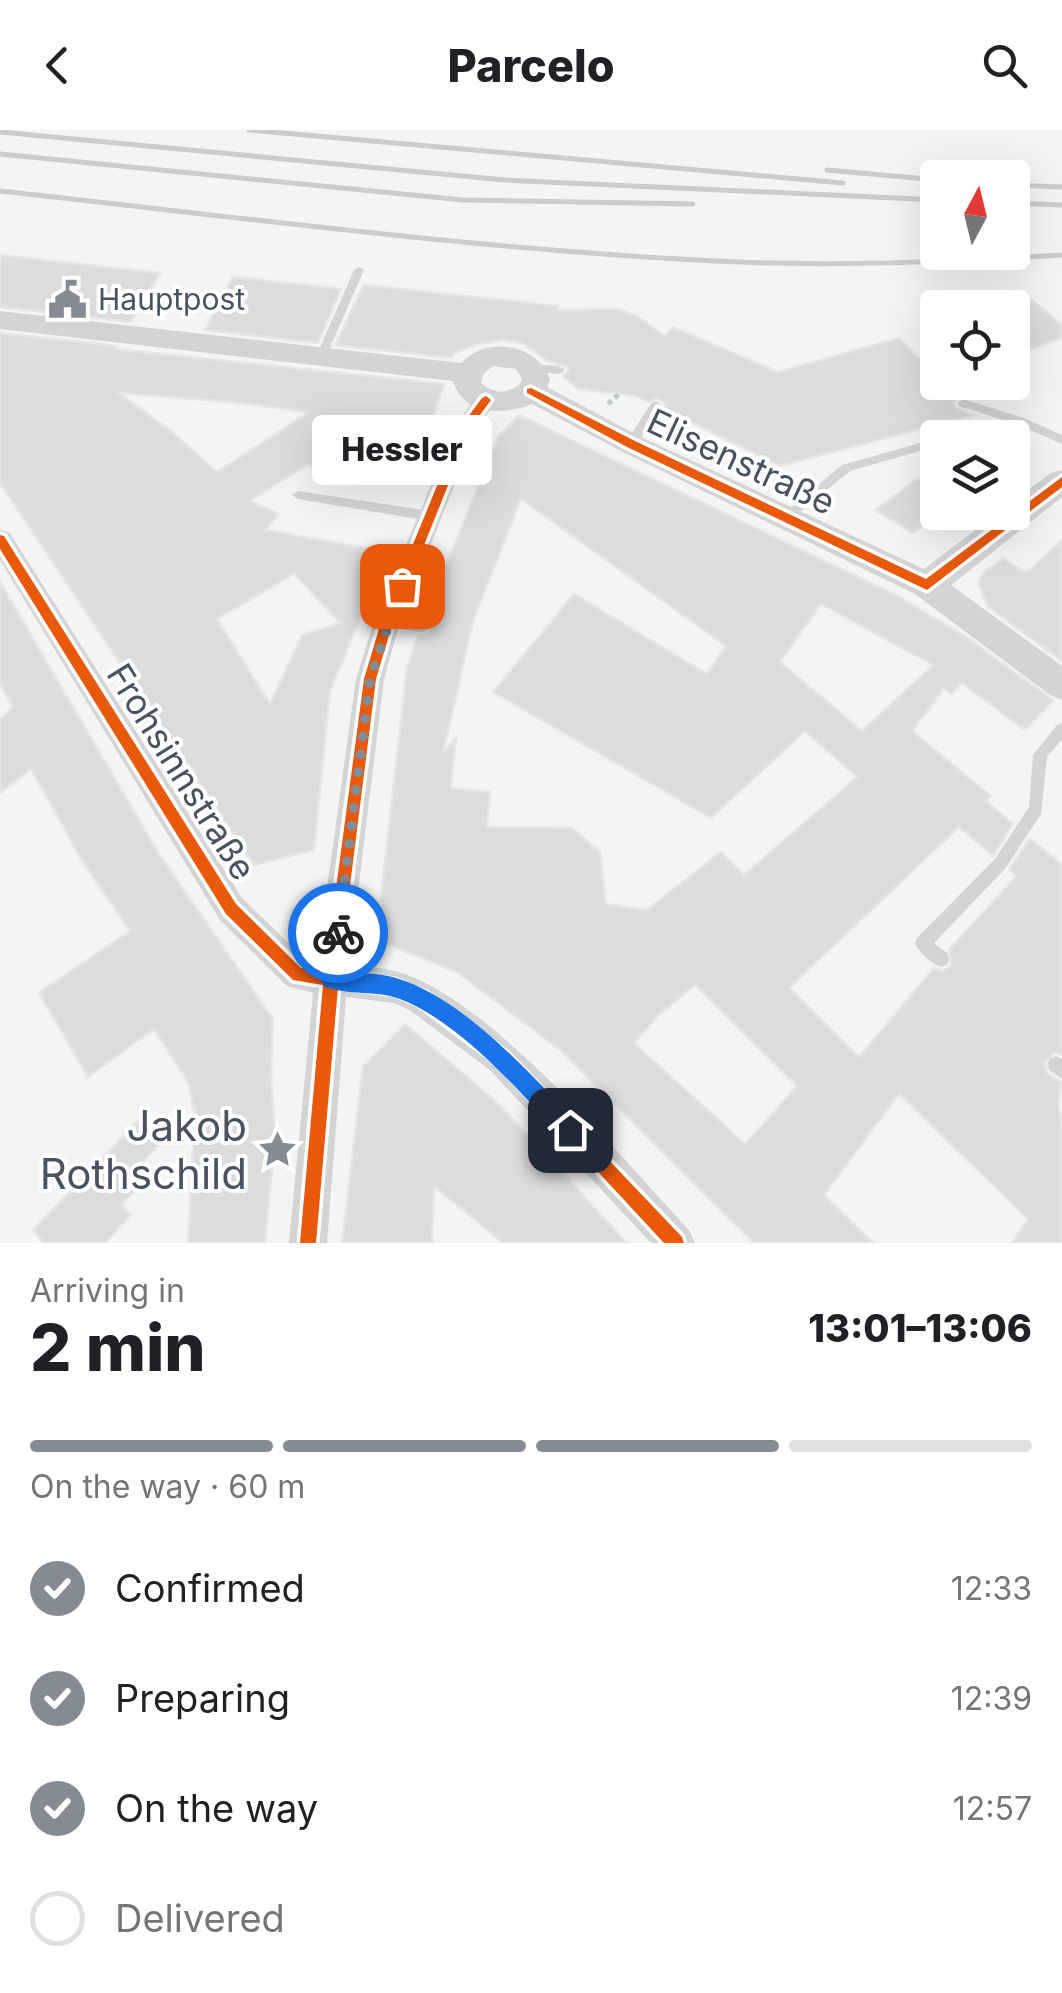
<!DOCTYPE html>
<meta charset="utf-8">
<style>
body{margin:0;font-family:Inter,sans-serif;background:#f2f2f2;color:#202124;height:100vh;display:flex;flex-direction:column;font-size:38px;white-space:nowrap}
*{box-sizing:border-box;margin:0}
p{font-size:32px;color:#757577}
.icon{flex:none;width:55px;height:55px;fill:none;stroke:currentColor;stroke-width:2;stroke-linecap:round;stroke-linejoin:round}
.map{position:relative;height:1113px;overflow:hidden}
.side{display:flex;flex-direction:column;background:#fff;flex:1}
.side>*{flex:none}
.needle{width:65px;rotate:7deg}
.buttons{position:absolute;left:920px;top:30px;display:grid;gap:20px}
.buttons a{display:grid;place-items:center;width:110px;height:110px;border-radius:10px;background:#fff;box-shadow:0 10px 40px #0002;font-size:50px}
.pin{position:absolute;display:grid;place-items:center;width:85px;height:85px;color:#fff;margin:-42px;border-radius:20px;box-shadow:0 5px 15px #0006}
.courier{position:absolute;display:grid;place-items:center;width:100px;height:100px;margin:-50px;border:8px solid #1a73e8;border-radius:50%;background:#fff;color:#222;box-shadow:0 2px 12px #0007}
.bubble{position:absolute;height:70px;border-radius:10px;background:#fff;box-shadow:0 10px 40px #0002;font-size:32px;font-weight:800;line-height:70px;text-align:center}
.summary em{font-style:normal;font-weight:800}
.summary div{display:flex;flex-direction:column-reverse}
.summary{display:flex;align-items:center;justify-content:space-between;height:170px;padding:0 30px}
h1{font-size:65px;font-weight:800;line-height:75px}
.bar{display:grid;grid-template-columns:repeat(4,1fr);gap:15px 10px;align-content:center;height:120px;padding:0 30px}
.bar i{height:12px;border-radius:8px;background:#e0e0e0}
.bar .selected{background:#858b95}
.bar p{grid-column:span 4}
ol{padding:0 30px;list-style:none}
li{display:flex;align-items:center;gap:30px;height:110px}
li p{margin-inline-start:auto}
li .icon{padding:10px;border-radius:50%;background:#858b95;color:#fff;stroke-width:4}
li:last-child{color:#757577}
li i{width:55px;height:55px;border:5px solid #e0e0e0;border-radius:50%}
header{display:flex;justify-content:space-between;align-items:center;height:130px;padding:0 30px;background:#fff;font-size:45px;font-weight:800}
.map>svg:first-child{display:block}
.building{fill:#dbdcde;stroke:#e5e6e7;stroke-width:2.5;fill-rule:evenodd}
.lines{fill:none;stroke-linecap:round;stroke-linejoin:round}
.path{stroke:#bdcac8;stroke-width:5;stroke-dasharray:5 4;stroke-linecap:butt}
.service{fill:#d2d4d6;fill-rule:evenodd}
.minor{fill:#d2d4d6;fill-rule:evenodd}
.tertiary{fill:#d2d4d6;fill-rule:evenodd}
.rail{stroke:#cbcccf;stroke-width:5}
.cycleway-casing{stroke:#fff;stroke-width:7}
.cycleway{fill:#e8590c;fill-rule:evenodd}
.route{fill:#1a73e8}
.done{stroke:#858b95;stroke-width:10;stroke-dasharray:0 18}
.labels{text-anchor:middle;stroke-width:8;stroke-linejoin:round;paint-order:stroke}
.far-poi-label{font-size:30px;fill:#495262;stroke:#fff;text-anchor:start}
.street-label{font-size:35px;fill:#495262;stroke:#fff}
.near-poi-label{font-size:42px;fill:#495262;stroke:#fff;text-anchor:end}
</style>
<header><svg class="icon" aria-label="back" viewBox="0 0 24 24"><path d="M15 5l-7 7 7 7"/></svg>Parcelo<svg class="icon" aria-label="search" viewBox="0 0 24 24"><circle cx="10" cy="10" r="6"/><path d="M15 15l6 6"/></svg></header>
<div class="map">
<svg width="1062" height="1113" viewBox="0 0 1062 1113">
<rect width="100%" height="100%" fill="#f4f4f4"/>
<g class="building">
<polygon points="0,125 160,143 131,192 0,177"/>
<polygon points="233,147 341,159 318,213 205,200"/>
<polygon points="364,155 558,176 557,180 617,179 638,186 664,206 673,197 778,242 899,208 938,247 938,252 943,252 958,268 953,272 956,278 974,285 780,336 664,279 666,274 658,268 648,272 636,266 578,259 563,246 569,241 567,237 548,231 524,214 503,210 479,214 454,223 452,228 335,215"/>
<polygon points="1032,170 1062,195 1062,208 1012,226 1012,176"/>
<path d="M0 203 117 216 115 219 444 254 432 290 369 286 346 342 307 335 250 371 279 384 266 400 388 422 330 561 314 720 254 735 0 353ZM119 263 232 272 309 282 217 342 171 301ZM294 444 340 493 302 505 270 574 217 489Z"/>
<path d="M519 285 894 464 965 506 1054 571 1025 600 962 553 951 564 944 559 912 601 991 666 986 671 1013 694 993 726 959 697 789 858 859 927 934 838 942 841 951 836 949 820 1016 746 1009 740 1030 708 1062 735V925L1054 923 1044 933 1048 944 1062 953 1058 972 1062 996V1113H1012L1028 1089 899 964 824 1065 873 1113H754L560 920 457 842 376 810 407 537 418 505H427L431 499 425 487 498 307ZM521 369 726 516 707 544 574 464 493 562 711 688 805 601 857 647 744 745 721 722 647 780 606 774 600 722 572 698 487 697 490 662 451 658 456 608 443 623 473 491ZM821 474 933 535 862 601 780 532ZM695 855 797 956 745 1014 634 913 659 885Z"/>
<polygon points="938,334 938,383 913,403 875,380"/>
<polygon points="1062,410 1062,531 988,477 978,453 982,444 1003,428 1024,441 1030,440"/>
<polygon points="0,452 159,724 273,889 271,945 275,1009 265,1113 188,1113 195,977 193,979 189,954 154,899 88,947 39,863 130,801 83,732 31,639 0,663 0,589 13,577 0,554"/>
<polygon points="405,894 501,976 627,1113 503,1113 434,1056 432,1113 342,1113 363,936"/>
<polygon points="140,989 162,1012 129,1046 139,1057 121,1075 131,1085 105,1113 44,1113 33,1100"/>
</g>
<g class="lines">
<polyline class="path" points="608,274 619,264"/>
<g class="service">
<polygon points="359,137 364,140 325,229 324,232 316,232 315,229 354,140"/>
<polygon points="532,234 559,236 565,240 559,244 528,241 526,238"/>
<polygon points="963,269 1024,288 1062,305 1062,314 1016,294 959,276 957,273"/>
<polygon points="656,271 662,275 635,317 627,317 627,311 652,272"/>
<polygon points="986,294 990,295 990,301 968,308 946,308 948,305"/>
<polygon points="938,308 938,316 850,341 791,389 787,391 781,386 842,335"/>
<polygon points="298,361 430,381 436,386 430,391 298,369 292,365"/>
<polygon points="387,487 421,492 426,493 428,497 426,501 421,502 387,497 380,492"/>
<path d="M1062 593V609L1047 627 1041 684 1005 739 934 813 947 823 949 829 947 835 941 837C931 833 919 823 915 813L917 808 995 729 1029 677 1033 625 1057 595Z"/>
<polygon points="1056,926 1062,929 1062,949 1050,941 1047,935 1050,929"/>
</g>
<path class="minor" d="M486 262 497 270 477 298 400 492 384 549 349 835C364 837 381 837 395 841 489 866 621 1028 689 1100L695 1113H651L490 940 411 881 394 873 346 867 327 1113H289L313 863 287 856 220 790 0 430V400L9 402 242 768 306 830 317 831 356 549 374 492 456 295 478 265Z"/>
<path class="tertiary" d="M0 181 461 233C487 205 537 214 550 249L547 257 641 307 924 439 999 382H1012V372L1051 343 1062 340V367L951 455 1062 536V570L1050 565 915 464 621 321 532 274C503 286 463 285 453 251L0 199ZM493 236 516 239 522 249 519 255C505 264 494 264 481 253L484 243Z"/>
<g class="rail">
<polyline points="249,0 843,53"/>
<polyline points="0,2 505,50 938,70"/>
<polyline points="0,24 463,70 693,74"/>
<polyline points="827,40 938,50"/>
<polyline points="1012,55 1062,57"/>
<path d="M0 61C238 87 475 119 715 131 830 137 946 132 1062 125"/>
<polyline points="1012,73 1062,75"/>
</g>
<defs>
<g id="cycleway">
<polygon points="531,258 635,311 926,449 1062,347 1062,357 927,460 627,317 527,263 527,259"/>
<polygon points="486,266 491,270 472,296 393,492 376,549 339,843 395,850 428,864 507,923 682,1107 684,1113 664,1113 497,933 418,874 395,864 338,857 316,1113 300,1113 323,855 293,850 226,784 0,419 0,405 4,406 236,774 301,838 325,841 364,549 381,492 462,295 482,268"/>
</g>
</defs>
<use href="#cycleway" class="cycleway-casing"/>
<use href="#cycleway" class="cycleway"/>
</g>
<path class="route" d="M338 794 347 803 342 841C359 843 379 843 396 848 462 867 531 944 577 993L580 1000 577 1008 570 1011 563 1008C519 961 460 892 400 869 376 860 348 866 324 856L321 850 328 803Z"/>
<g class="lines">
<polyline class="done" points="338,803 370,549 402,456"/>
</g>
<defs>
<symbol id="civic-bare" viewBox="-9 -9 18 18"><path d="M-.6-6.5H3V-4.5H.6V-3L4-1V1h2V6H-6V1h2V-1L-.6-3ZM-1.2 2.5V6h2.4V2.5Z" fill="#858b95" stroke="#fff" stroke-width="2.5" paint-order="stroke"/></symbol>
<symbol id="sight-bare" viewBox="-9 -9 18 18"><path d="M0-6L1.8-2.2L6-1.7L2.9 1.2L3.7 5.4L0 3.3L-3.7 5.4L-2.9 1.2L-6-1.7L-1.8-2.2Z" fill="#858b95" stroke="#fff" stroke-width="2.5" paint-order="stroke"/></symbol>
</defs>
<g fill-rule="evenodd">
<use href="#civic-bare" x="40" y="142" width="55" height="55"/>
<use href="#sight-bare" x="250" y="992" width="55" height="55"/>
</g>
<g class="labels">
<g class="far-poi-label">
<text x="98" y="180">Hauptpost</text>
</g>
<g class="street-label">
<text transform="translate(741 332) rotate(25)" y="12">Elisenstraße</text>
<text transform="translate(181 642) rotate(58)" y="12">Frohsinnstraße</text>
</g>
<g class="near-poi-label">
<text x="247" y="1011">Jakob<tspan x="247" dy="48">Rothschild</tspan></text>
</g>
</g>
</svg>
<div class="buttons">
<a><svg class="needle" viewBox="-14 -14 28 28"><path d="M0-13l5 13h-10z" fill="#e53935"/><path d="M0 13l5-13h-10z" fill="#757577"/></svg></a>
<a><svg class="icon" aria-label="locate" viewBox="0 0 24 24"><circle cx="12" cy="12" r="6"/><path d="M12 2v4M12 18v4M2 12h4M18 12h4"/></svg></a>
<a><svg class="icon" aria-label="layers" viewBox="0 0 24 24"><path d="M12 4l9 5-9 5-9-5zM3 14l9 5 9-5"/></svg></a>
</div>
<div class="pin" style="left:402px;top:456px;background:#ea580c"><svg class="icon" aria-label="bag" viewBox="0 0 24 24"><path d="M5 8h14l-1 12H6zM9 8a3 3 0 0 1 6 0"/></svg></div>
<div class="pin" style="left:570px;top:1000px;background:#1f2937"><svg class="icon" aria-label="home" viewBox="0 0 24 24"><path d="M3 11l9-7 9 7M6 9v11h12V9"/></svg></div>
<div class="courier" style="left:338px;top:803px"><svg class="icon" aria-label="bike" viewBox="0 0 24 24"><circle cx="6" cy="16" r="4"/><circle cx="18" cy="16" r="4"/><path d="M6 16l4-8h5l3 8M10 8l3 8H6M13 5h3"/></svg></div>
<div class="bubble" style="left:312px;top:285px;width:180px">Hessler</div>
</div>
<section class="side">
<div class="summary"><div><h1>2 min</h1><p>Arriving in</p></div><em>13:01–13:06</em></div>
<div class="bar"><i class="selected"></i><i class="selected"></i><i class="selected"></i><i></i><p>On the way · 60 m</p></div>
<ol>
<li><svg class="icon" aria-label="check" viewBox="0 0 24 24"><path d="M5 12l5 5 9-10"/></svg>Confirmed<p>12:33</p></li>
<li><svg class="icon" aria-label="check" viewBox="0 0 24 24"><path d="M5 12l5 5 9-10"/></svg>Preparing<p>12:39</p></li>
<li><svg class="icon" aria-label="check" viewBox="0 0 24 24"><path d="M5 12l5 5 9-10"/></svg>On the way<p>12:57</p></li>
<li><i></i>Delivered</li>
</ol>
</section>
